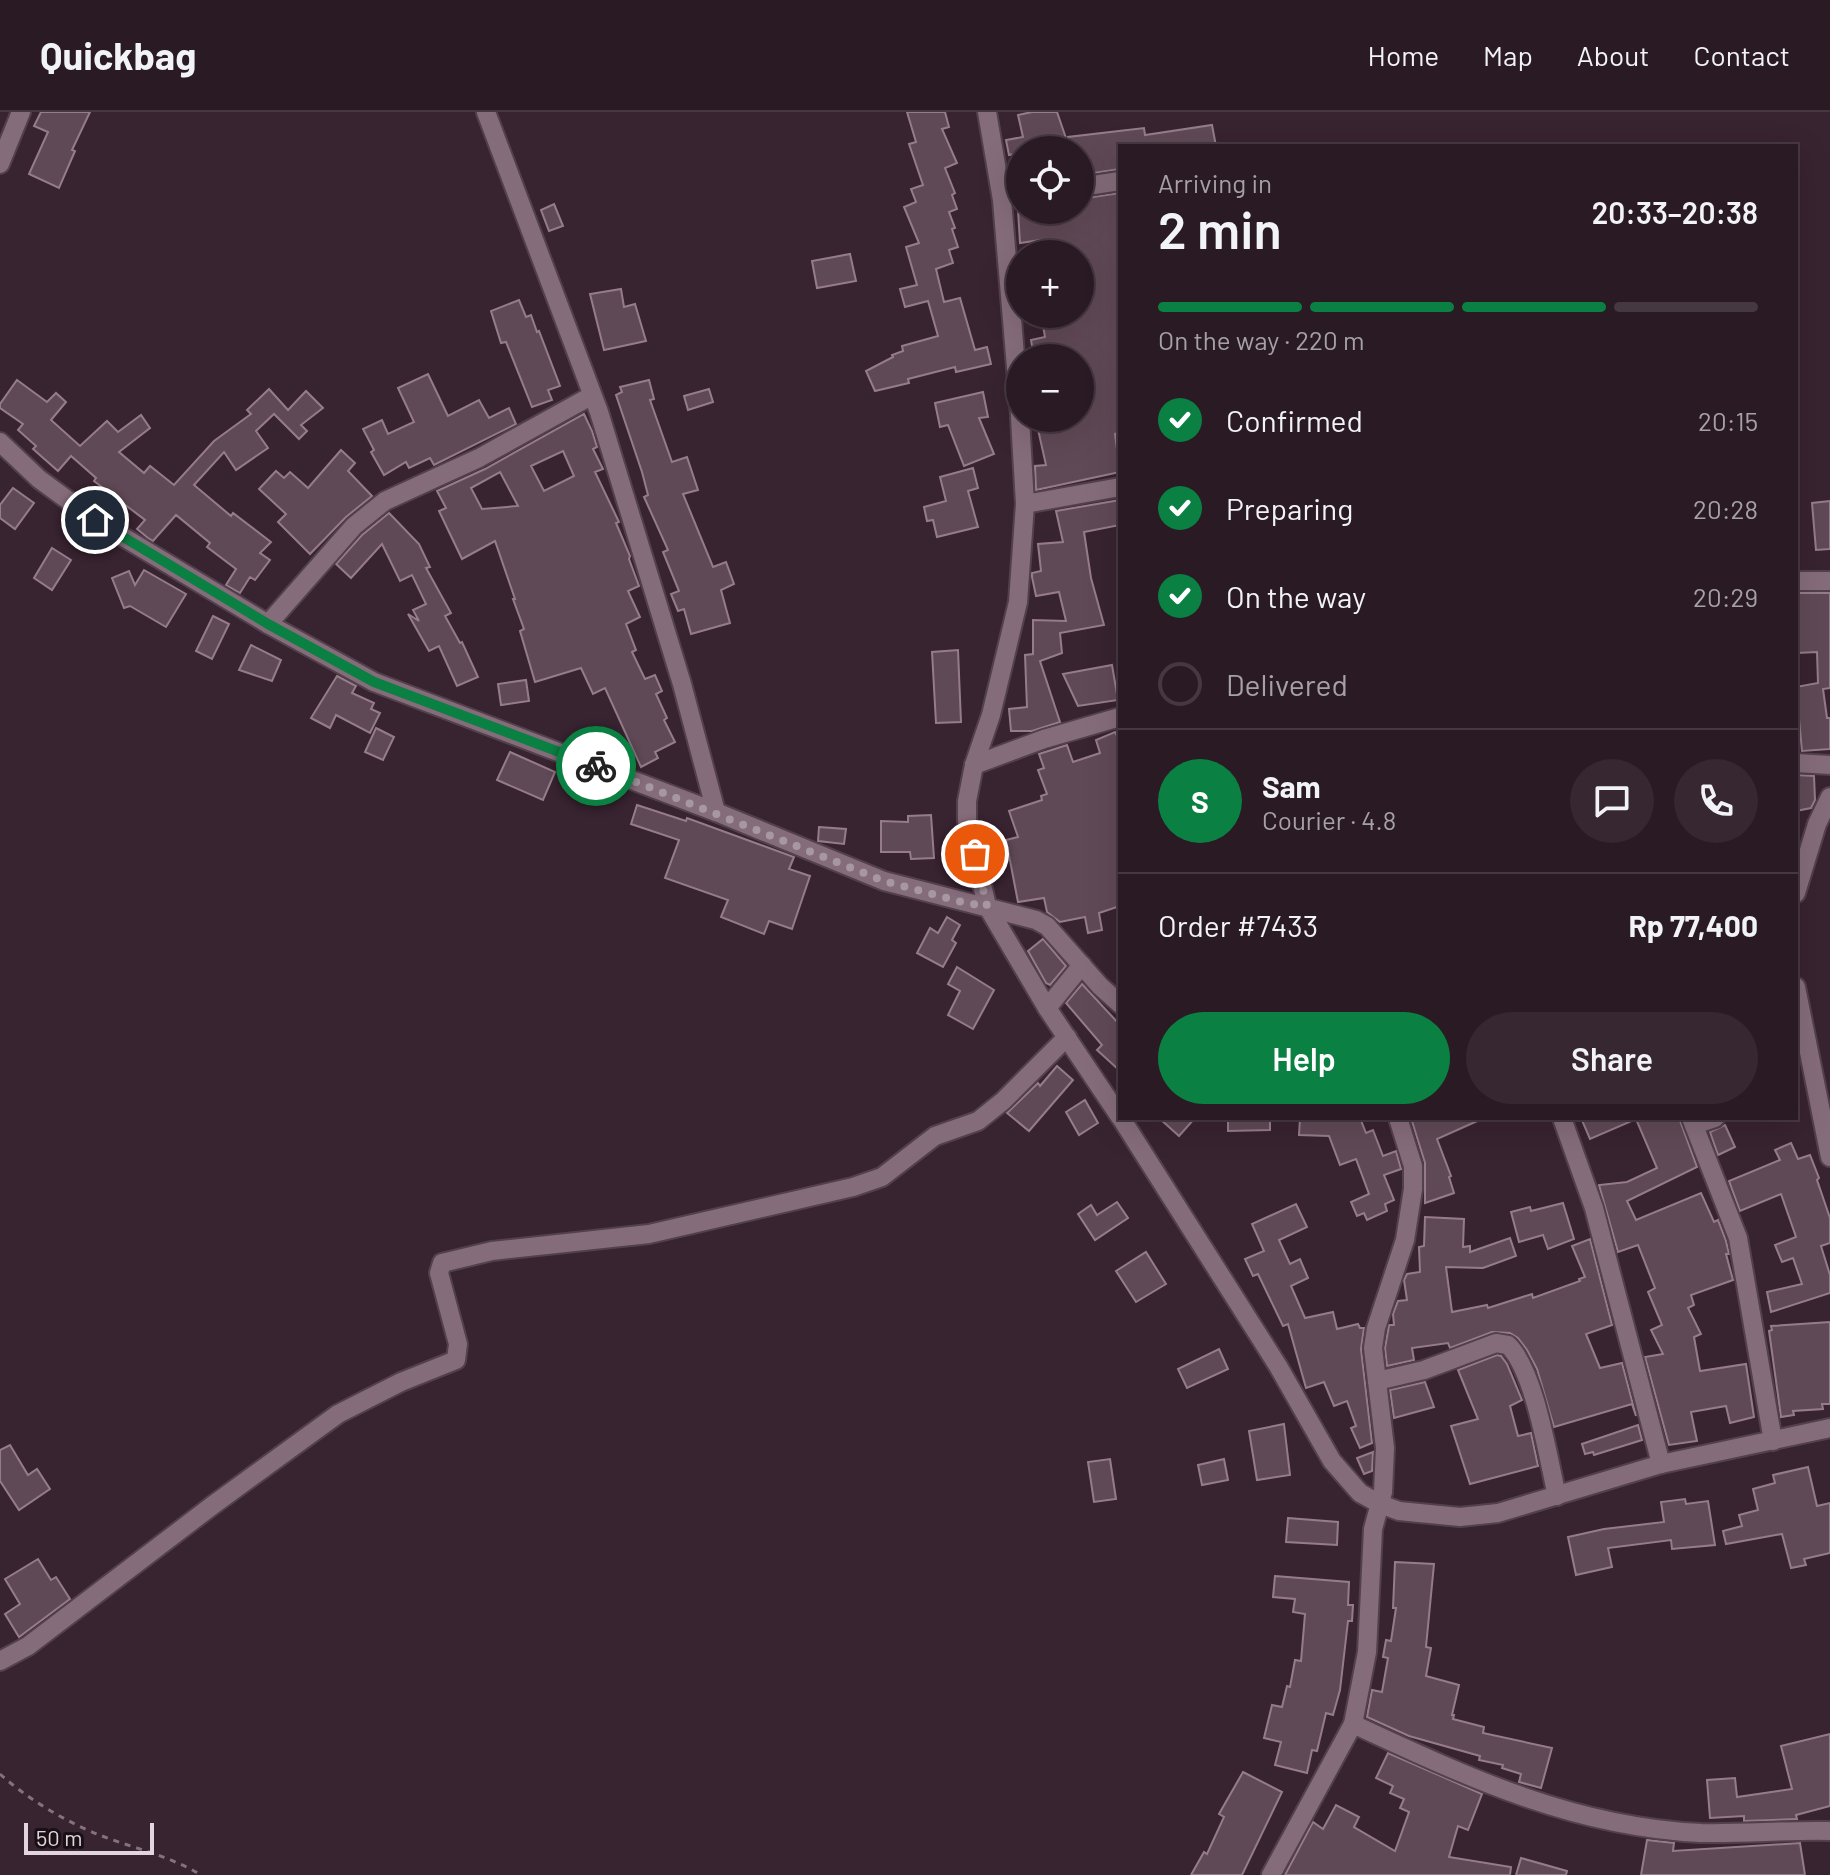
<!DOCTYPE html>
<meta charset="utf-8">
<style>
body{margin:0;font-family:Barlow,sans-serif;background:#362731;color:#f1f3f6;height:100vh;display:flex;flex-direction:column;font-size:30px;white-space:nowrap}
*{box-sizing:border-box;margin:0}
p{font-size:26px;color:#a5a1a6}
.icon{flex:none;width:44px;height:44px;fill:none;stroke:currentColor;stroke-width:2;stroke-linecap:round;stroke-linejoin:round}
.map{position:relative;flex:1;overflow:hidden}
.sheet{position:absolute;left:1118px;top:32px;width:680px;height:976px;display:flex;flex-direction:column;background:#2a1a24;border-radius:0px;box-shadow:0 8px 32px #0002,0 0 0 2px #463841}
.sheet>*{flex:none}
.fabs{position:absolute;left:1006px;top:24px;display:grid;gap:16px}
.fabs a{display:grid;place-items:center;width:88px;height:88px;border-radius:50%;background:#2a1a24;box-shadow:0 8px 32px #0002,0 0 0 2px #463841;font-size:40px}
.scale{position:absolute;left:24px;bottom:20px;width:130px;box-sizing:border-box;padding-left:8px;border:4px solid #e3d5dd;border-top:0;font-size:22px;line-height:28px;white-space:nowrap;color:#e3d5dd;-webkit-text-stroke:6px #191016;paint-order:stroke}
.pin{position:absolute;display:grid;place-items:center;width:68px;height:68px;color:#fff;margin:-34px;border:4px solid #fff;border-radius:50%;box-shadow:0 2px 8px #0007}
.courier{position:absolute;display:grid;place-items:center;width:80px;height:80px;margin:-40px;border:6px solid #0b8043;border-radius:50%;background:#fff;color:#222;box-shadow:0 2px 10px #0007}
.overview em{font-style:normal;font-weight:600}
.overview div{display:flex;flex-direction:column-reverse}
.overview{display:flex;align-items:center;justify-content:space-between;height:136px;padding:0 40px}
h1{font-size:52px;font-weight:600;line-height:60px}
.bar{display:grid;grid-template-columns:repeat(4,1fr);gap:12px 8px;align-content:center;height:96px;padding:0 40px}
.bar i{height:10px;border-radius:6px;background:#463841}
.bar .on{background:#0b8043}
.bar p{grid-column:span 4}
.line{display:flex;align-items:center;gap:20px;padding:0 40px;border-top:2px solid #463841}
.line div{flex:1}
.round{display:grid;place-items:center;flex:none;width:84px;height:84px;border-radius:42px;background:#362731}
ol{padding:0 40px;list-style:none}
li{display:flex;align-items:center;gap:24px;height:88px}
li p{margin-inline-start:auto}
li .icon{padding:8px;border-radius:50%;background:#0b8043;color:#fff;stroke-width:4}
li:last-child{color:#a5a1a6}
li i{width:44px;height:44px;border:4px solid #463841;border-radius:50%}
.cta{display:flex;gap:16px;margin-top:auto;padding:16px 40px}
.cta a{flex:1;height:92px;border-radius:48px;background:#0b8043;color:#fff;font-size:32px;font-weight:600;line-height:92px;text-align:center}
.cta a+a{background:#362731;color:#f1f3f6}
header{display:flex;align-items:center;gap:48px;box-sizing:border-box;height:112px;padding:0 40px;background:#2a1a24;border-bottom:2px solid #463841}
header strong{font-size:38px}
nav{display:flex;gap:44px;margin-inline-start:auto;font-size:28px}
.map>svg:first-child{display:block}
.building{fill:#604956;stroke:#967c8b;stroke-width:2;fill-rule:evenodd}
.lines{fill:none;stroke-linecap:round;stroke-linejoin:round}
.minor-casing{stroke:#52404b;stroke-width:22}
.path{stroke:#83717c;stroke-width:3;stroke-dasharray:6 6;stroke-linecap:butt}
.minor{stroke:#856c7b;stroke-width:18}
.done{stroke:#a797a0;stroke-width:8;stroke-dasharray:0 14.4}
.route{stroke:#0b8043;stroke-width:10}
</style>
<header>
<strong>Quickbag</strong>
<nav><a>Home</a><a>Map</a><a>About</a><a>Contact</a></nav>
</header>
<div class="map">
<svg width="1830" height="1763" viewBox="0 0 1830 1763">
<rect width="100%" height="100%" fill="#382330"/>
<g class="building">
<polygon points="41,0 90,0 72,38 75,39 59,76 29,62 48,20 34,14"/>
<polygon points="907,0 945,0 949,15 942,17 957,51 945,56 955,81 952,83 957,97 949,100 955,116 952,117 958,135 949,138 953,151 936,157 944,190 960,186 975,238 987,235 991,252 956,260 955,255 908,267 909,271 875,279 866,259 893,245 892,243 903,239 902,234 938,224 928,189 905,195 900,177 917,173 906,135 919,131 904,95 916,90 911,77 923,73 909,32 916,30"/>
<polygon points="1032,0 1057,0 1067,29 1031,38 1020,38 1020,41 1009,43 1006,28 1023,25 1018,3"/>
<polygon points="1212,13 1216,34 1120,34 1120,57 1080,63 1080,38 1069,38 1068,25 1144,16 1145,23"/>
<polygon points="1120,81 1120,320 1115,322 1120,360 1036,378 1035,354 1046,353 1037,313 1080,306 1080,246 1034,246 1031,228 1045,225 1041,202 1080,202 1080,142 1043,142 1041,128 1020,131 1018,98 1080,98 1080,87"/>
<polygon points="554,92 563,114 549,119 541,98"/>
<polygon points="850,142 856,169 817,176 812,149"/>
<polygon points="621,177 624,195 635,192 646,229 604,238 590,182"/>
<polygon points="519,188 526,205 531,203 537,220 539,219 560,274 548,278 552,288 532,295 506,230 501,231 491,199"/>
<polygon points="428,262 448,304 479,288 489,306 509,296 516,312 434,353 430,346 409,356 406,350 384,363 371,340 374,338 363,317 382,308 388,322 414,310 398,276"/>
<polygon points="17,268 47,290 56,281 66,290 51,308 80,334 107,309 118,320 141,303 150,316 119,340 144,361 150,354 174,373 214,329 251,302 247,298 269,277 288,298 306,279 323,296 301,313 307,319 299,327 274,302 256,319 268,336 236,358 224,340 194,373 231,404 233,401 271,430 260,441 270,448 255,468 250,465 240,481 226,473 236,457 207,435 210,431 176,403 153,429 148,426 137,417 145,408 94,369 96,366 71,344 58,359 33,337 36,334 18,318 23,312 0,296 0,292"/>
<polygon points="649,268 654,287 650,288 672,350 687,345 698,378 683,382 713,455 726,450 734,472 721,478 730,511 691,522 684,497 678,499 671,482 679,479 663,440 668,438 644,385 648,383 642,360 616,283 622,280 620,275"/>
<polygon points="709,277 713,290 688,298 684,284"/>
<polygon points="983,280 988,305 979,306 994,342 964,354 948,313 940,315 935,291"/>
<path d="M584 302 592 319 597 335 593 337 603 357 595 360 619 410 616 411 630 444 629 447 639 474 628 479 640 505 626 512 636 538 632 540 645 567 655 563 662 579 656 582 667 606 664 608 675 630 655 640 658 646 641 655 605 576 593 582 581 556 535 570 520 519 524 517 513 487H515L495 429 462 447 439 399 446 396 437 379 485 357ZM563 339 574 364 544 379 531 354ZM500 360 518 394 482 397 471 376Z"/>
<polygon points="341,338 355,351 348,359 372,384 346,405 310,442 278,410 286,402 259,377 276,359 284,366 290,360 308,376"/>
<polygon points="973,356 978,376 968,379 978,415 937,425 933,408 927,409 924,395 946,389 940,365"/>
<polygon points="13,376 34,391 15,417 0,406 0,393"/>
<polygon points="1120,388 1120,413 1084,420 1091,466 1104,513 1060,521 1062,541 1040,549 1060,610 1032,619 1011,619 1009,597 1027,595 1025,543 1033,542 1033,508 1066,509 1059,480 1036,484 1032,465 1032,461 1041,459 1038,432 1063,430 1056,399"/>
<polygon points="1830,389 1830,437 1816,438 1812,391"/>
<polygon points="389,401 419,432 430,455 426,456 451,501 445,504 460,531 462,530 478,565 457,574 439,534 429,539 408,502 419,509 413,498 426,492 412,463 400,469 382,432 351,466 336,452 362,423"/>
<polygon points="52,436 71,448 52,478 34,466"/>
<polygon points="144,458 186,482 166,515 130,494 124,496 112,466 129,459 135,473"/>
<polygon points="1799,481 1830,481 1830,576 1823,577 1827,606 1830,606 1830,637 1802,639 1796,575 1818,571 1817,540 1797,541"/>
<polygon points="213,504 229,512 212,547 196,539"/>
<polygon points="251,533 281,548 272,569 239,558"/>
<polygon points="958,538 961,610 936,611 932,540"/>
<polygon points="1112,553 1118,588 1078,594 1063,562"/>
<polygon points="337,564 356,574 352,581 374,591 371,597 380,601 370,621 336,603 330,616 311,606"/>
<polygon points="526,568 529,589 501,593 498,572"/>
<polygon points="376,616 394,625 383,648 365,640"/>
<polygon points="1115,620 1120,630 1120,794 1099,801 1102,818 1088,821 1085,805 1060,810 1047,800 1044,786 1018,790 1006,728 1018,725 1009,699 1042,688 1041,684 1047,682 1038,658 1044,656 1039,642 1067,633 1073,650 1100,641 1096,628"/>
<polygon points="510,640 555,660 543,688 497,668"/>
<polygon points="1796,663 1814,664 1815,688 1811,696 1796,699"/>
<polygon points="637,693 686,709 687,706 794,745 789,757 810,764 792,817 769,809 764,822 721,805 728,788 665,766 679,728 631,712"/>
<polygon points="931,703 934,746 911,747 910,740 881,740 881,709 908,710 908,704"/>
<polygon points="819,715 846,717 844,732 818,729"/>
<polygon points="947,805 960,813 952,828 956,831 943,855 917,841 930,816 938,821"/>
<polygon points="1043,827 1066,854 1050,873 1046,871 1028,839"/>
<polygon points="957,855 994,878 973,917 948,903 960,879 948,872"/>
<polygon points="1082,872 1120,913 1120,959 1097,938 1102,933 1066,891"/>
<polygon points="1057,954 1073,968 1029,1019 1007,1001 1038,971 1040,974"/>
<polygon points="1085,988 1098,1011 1079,1023 1066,1000"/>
<polygon points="1159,1006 1195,1006 1179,1024"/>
<polygon points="1228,1006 1270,1006 1270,1018 1228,1019"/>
<polygon points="1300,1006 1360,1006 1366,1021 1373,1018 1383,1044 1396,1039 1401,1057 1384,1063 1394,1088 1385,1092 1387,1099 1367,1108 1364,1101 1357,1104 1351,1090 1369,1082 1356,1047 1340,1053 1329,1024 1299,1023"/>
<polygon points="1411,1006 1484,1006 1437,1027 1451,1064 1449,1065 1454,1081 1425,1091 1425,1051"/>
<polygon points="1581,1006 1679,1006 1697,1055 1627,1089 1636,1108 1701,1081 1714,1110 1718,1108 1726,1129 1729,1142 1726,1142 1733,1168 1691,1183 1694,1193 1688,1196 1701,1222 1694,1225 1700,1259 1746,1252 1754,1305 1730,1311 1726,1294 1691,1300 1697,1329 1669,1333 1645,1245 1663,1242 1651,1218 1662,1213 1648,1180 1655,1176 1638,1133 1618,1140 1599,1073 1627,1070 1657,1056 1636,1007 1590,1027"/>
<polygon points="1725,1013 1735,1035 1718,1043 1710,1020"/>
<polygon points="1791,1031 1798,1047 1810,1043 1819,1066 1817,1068 1830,1106 1830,1131 1821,1134 1830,1163 1830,1181 1771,1200 1767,1180 1802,1172 1793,1146 1782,1150 1775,1133 1796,1125 1781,1082 1740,1099 1729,1069 1780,1048 1775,1038"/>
<polygon points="1117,1090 1128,1106 1095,1128 1078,1102 1091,1093 1097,1103"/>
<polygon points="1563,1091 1574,1127 1548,1137 1543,1123 1519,1130 1511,1100 1530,1095 1531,1099"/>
<polygon points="1296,1092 1307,1115 1279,1128 1290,1152 1300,1147 1308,1166 1291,1174 1305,1206 1333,1200 1337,1217 1358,1212 1360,1216 1364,1216 1361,1237 1372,1331 1360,1336 1351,1316 1356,1314 1347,1289 1334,1294 1324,1270 1306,1276 1288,1212 1283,1214 1258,1162 1253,1164 1245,1147 1264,1139 1252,1112"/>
<polygon points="1425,1105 1464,1107 1463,1135 1470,1134 1470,1140 1510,1126 1516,1144 1483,1156 1446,1155 1452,1200 1487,1193 1488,1196 1532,1182 1533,1186 1580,1169 1579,1167 1585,1165 1572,1134 1590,1127 1612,1213 1586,1222 1600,1256 1622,1251 1636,1304 1632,1292 1554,1315 1537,1257 1527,1238 1518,1226 1510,1221 1492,1220 1450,1236 1448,1231 1412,1236 1414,1248 1387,1254 1385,1236 1388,1219 1389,1213 1394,1213 1393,1202 1398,1189 1407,1188 1404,1168 1407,1162 1420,1160 1419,1135 1424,1134"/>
<polygon points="1146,1140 1166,1172 1136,1190 1116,1159"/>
<polygon points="1830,1210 1830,1292 1822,1292 1823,1297 1793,1299 1794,1303 1781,1305 1769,1219 1772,1218 1771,1214"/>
<polygon points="1219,1237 1228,1257 1187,1276 1178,1257"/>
<polygon points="1497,1243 1501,1244 1507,1252 1522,1288 1510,1294 1518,1324 1531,1321 1538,1354 1470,1372 1451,1314 1478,1307 1458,1258"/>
<polygon points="1425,1270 1434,1295 1394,1306 1390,1278"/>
<polygon points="1284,1312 1290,1363 1257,1368 1249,1319"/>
<polygon points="1638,1313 1642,1328 1594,1343 1593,1340 1585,1342 1582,1332"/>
<polygon points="10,1333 28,1363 37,1357 50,1377 19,1398 0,1369 0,1338"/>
<polygon points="1373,1340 1372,1359 1364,1362 1357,1346"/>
<polygon points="1110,1347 1116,1387 1094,1390 1088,1350"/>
<polygon points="1224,1347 1228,1368 1202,1373 1198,1353"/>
<polygon points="1808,1355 1817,1394 1830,1391 1830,1441 1804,1447 1806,1453 1791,1456 1782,1422 1726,1432 1723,1419 1742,1414 1739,1403 1758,1398 1753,1377 1775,1371 1773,1363"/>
<polygon points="1685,1387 1686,1392 1708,1389 1715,1433 1672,1437 1671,1428 1608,1436 1612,1455 1576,1463 1568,1425 1604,1417 1664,1410 1661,1390"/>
<polygon points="1288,1406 1338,1410 1337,1433 1286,1430"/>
<polygon points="38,1447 51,1468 56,1465 70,1487 19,1525 5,1502 20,1492 5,1467"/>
<polygon points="1395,1450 1434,1452 1426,1535 1431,1536 1426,1564 1459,1573 1452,1603 1454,1603 1453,1607 1484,1615 1483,1621 1552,1636 1541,1676 1519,1670 1521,1662 1502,1656 1503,1653 1479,1648 1480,1644 1409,1624 1367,1605 1372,1578 1382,1580 1388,1546 1383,1545 1386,1528 1391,1529 1396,1496 1393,1496"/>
<polygon points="1275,1464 1349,1470 1348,1493 1353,1493 1352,1509 1348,1509 1340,1578 1333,1603 1326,1601 1317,1639 1312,1638 1307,1661 1275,1653 1281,1630 1264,1626 1272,1593 1282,1595 1287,1574 1290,1575 1295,1548 1301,1549 1305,1502 1293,1500 1295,1487 1273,1485"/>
<polygon points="1830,1622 1830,1694 1796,1703 1797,1707 1744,1709 1744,1704 1710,1706 1707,1668 1735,1666 1737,1685 1792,1677 1781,1634"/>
<polygon points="1388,1641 1482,1682 1468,1718 1458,1714 1449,1745 1511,1755 1510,1763 1285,1763 1313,1710 1323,1717 1336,1693 1359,1705 1354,1715 1395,1739 1409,1700 1400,1696 1404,1687 1390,1681 1393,1674 1376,1666"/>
<polygon points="1243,1660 1282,1680 1242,1763 1191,1763 1204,1740 1207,1742 1224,1705 1219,1702"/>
<polygon points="1647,1728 1674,1731 1673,1739 1800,1731 1805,1763 1641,1763"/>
<polygon points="1521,1746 1567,1759 1566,1763 1516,1763"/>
</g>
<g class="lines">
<defs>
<g id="minor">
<polyline points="486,0 599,300 682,572 716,700"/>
<polyline points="987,0 1002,88 1020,303"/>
<polyline points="0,52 21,0"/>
<polyline points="1080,75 1120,69"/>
<polyline points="1020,306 1025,392 1018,490 991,603 974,653 967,689 967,709 987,794 1047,896 1120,1005"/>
<polyline points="0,330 39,367 95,408 268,512 374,570 716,700 884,769 1036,808 1047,814 1100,874 1120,892"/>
<polyline points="1025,392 1120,375"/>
<polyline points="1796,469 1830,469"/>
<polyline points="268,512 354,414 385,389 479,346 591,284"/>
<polyline points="1796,651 1830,653"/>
<polyline points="974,653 1044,627 1120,605"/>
<polyline points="1796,781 1817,712 1830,685"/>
<polyline points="1796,875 1830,1045"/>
<polyline points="1047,896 1082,853"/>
<polyline points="1121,1006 1278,1254 1332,1349 1360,1381 1380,1392 1399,1399 1460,1405 1498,1401 1661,1352 1830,1316"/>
<polyline points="1562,1006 1594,1096 1661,1352"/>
<polyline points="1691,1006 1738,1126 1773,1329"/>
<polyline points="1694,1013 1715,1006"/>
<path d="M1377 1269 1424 1258 1496 1231 1508 1233C1535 1259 1548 1346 1557 1384"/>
<polyline points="0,1549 28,1534 213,1393 338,1302 401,1270 456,1248 458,1232 439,1161 442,1151 492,1139 649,1122 853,1075 882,1065 935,1024 978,1009 1003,989 1067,925"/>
<path d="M1353 1612C1467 1665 1573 1715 1701 1721 1744 1722 1787 1718 1830 1719"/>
<polyline points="1271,1763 1353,1612 1367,1540 1373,1417 1383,1380 1385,1336 1373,1236 1376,1216 1405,1128 1413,1077 1413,1054 1398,1006"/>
</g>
</defs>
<use href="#minor" class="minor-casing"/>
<path class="path" d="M0 1662C29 1688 66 1710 102 1724 136 1737 170 1744 201 1763"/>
<use href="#minor" class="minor"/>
</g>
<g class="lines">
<polyline class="done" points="596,654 884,769 966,791 987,794 975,742"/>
<polyline class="route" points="95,408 268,512 374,570 596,654"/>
</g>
</svg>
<div class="fabs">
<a><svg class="icon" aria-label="locate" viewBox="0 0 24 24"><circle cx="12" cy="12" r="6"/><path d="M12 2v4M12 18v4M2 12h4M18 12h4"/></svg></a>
<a>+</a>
<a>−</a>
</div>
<div class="scale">50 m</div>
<div class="pin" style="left:975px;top:742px;background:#ea580c"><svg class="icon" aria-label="bag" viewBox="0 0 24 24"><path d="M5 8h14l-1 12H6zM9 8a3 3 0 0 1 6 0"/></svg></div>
<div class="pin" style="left:95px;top:408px;background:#1f2937"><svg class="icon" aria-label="home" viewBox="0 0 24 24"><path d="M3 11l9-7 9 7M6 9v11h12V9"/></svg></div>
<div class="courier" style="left:596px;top:654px"><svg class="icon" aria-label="bike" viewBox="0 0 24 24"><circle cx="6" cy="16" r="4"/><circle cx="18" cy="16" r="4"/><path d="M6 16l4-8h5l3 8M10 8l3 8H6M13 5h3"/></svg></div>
<section class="sheet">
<div class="overview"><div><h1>2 min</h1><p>Arriving in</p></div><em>20:33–20:38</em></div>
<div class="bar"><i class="on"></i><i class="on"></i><i class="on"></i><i></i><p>On the way · 220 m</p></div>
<ol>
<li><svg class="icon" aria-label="check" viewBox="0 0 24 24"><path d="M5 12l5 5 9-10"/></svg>Confirmed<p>20:15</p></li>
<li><svg class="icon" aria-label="check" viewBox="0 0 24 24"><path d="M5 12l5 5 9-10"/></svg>Preparing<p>20:28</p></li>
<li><svg class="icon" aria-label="check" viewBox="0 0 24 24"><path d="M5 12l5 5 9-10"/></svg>On the way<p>20:29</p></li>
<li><i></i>Delivered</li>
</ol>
<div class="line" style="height:144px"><b class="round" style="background:#0b8043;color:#fff">S</b><div><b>Sam</b><p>Courier · 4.8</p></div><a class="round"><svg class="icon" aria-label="chat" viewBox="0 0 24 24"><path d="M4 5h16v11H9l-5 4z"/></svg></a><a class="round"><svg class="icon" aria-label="phone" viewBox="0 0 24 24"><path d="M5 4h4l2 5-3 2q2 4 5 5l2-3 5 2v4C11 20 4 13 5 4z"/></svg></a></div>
<div class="line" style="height:104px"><div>Order #7433</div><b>Rp 77,400</b></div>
<div class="cta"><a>Help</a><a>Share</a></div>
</section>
</div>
